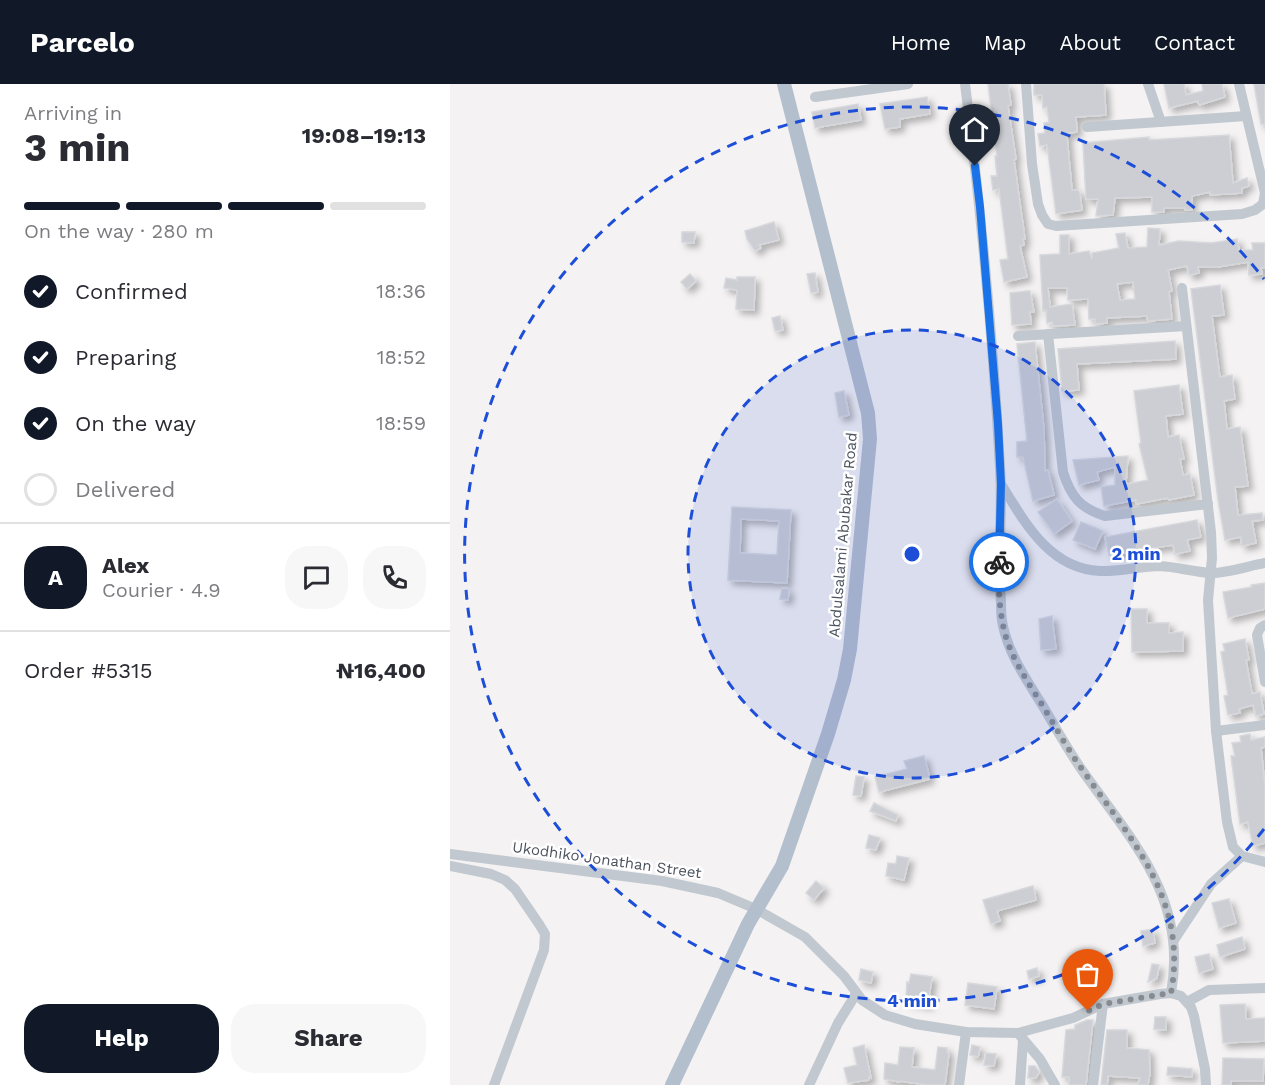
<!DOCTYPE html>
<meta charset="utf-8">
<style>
body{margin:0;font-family:"Work Sans",sans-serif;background:#f7f7f7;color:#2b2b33;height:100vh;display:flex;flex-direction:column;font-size:22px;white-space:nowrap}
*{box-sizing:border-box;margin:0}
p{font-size:20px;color:#7c7c81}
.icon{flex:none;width:33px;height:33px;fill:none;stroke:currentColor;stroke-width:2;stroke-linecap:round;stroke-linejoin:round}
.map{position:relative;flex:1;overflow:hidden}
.details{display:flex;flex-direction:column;background:#fff;width:450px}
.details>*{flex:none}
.pin{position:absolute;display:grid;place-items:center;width:51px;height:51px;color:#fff;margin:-62px -26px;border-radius:50% 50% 50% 0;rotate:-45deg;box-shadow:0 0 6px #0007}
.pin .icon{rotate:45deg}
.courier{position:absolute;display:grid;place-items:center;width:60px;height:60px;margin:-30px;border:4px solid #1a73e8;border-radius:50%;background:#fff;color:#222;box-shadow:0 2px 8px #0007}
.head em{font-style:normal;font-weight:700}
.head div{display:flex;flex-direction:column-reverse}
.head{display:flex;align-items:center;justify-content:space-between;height:102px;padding:0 24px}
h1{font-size:39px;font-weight:700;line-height:45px}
.bar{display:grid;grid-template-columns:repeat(4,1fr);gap:9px 6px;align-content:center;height:72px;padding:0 24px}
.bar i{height:8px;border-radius:4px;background:#e1e1e2}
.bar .active{background:#111827}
.bar p{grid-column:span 4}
.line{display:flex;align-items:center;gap:15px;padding:0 24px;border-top:2px solid #e1e1e2}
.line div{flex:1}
.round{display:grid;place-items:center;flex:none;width:63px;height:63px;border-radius:24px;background:#f7f7f7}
ol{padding:0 24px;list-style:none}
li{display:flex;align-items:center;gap:18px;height:66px}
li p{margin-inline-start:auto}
li .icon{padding:6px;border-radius:50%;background:#111827;color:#fff;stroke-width:4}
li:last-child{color:#7c7c81}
li i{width:33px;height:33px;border:3px solid #e1e1e2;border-radius:50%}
.cta{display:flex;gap:12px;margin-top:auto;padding:12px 24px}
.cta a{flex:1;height:69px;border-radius:24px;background:#111827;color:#fff;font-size:24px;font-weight:700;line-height:69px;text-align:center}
.cta a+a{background:#f7f7f7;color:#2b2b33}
header{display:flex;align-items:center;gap:36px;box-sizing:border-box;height:84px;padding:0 30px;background:#111827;color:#fff}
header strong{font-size:28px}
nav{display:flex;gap:33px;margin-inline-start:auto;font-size:21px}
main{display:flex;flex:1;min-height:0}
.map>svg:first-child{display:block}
.building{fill:#ccced3;stroke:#d6d8dc;stroke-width:1.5;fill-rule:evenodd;filter:url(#shadow)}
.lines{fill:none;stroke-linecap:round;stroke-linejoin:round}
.minor{stroke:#c1c8cf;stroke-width:10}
.major{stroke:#b4bfcd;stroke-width:14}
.done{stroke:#868b92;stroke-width:6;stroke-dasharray:0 10.8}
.route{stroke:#1a73e8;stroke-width:8}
.ring{fill:none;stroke:#1d4ed8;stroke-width:3;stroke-dasharray:10 8}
.labels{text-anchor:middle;stroke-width:5;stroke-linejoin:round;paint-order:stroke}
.street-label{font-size:15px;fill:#4b535e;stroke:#fff}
.centre{fill:#1d4ed8;stroke:#fff;stroke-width:3}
.ring-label{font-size:18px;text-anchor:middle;font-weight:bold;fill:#1d4ed8;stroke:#fff;stroke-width:5;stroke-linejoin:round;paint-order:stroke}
</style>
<header>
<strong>Parcelo</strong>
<nav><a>Home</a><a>Map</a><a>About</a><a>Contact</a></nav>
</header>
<main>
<section class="details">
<div class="head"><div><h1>3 min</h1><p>Arriving in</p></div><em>19:08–19:13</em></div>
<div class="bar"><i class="active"></i><i class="active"></i><i class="active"></i><i></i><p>On the way · 280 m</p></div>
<ol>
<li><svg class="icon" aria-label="check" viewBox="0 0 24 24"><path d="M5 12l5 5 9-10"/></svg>Confirmed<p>18:36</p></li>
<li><svg class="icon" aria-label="check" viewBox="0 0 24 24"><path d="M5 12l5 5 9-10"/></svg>Preparing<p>18:52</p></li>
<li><svg class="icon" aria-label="check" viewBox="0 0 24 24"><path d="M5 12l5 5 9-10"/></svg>On the way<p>18:59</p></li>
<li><i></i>Delivered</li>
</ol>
<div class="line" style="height:108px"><b class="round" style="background:#111827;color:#fff">A</b><div><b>Alex</b><p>Courier · 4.9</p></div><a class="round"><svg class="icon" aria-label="chat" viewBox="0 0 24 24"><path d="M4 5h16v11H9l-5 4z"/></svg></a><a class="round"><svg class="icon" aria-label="phone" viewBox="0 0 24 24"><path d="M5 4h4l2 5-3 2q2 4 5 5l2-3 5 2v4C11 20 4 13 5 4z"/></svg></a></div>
<div class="line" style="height:78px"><div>Order #5315</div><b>₦16,400</b></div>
<div class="cta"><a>Help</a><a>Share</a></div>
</section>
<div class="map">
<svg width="815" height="1001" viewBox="0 0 815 1001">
<defs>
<filter id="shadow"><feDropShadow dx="4.5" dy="4.5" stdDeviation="3" flood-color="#0004"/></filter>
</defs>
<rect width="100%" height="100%" fill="#f4f2f2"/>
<g class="building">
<polygon points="538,0 558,0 561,21 558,22 566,75 564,76 575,155 573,155 574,161 570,162 577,193 554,198 550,176 558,175 549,105 543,106 541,92 547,92 545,72 547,72 545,57 542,57 540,38 543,38"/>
<polygon points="584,0 654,0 656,31 626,33 627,48 618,49 617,52 622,106 628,106 630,110 632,126 606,130 597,61 590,62 588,50 595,49 594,39 599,38 597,23 593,24 592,11 584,11"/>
<polygon points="714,0 734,0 736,11 753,7 752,0 772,0 775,13 749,21 748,17 719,24"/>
<polygon points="804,0 815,0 815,40 811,40"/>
<polygon points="477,13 480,30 450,35 450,43 435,45 430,20"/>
<polygon points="408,20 411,36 365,44 362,28"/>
<polygon points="779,51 783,99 797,94 799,102 792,104 792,109 760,111 760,108 742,112 742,126 735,126 735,124 714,124 714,128 702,128 702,113 665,114 663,131 646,132 648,115 636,115 633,59 699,53 699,56"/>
<polygon points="324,138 329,156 309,161 311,164 305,167 297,155 295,147"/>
<path d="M698 144 710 145 709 161 729 157 761 159 787 155 789 166H803L802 159H815V184H811L812 190 799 191 798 178 768 183H748L749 189 739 191 737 182 718 186 722 207 719 208 722 235 698 237 697 232 657 234V239L645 240V235H639L638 215 618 216 617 204H598L600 223 622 220 625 241 603 242 602 238 597 239 596 226 593 227 590 171 610 170V151H619V170L639 167 642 175V169L669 164 666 150 675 149 678 164 697 163ZM683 198 685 215 670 216 667 200Z"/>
<polygon points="232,148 245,148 244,159 232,158"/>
<polygon points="365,189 368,208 361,209 357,190"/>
<polygon points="240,190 246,197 237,205 231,198"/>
<polygon points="287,193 305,193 304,226 286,225 287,206 274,204 276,194 287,196"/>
<polygon points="770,201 774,231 762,232 769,287 770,293 782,291 785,315 774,317 777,345 790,343 798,402 785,403 788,431 812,429 813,436 802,437 806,459 792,462 791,453 775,456 768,416 741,205"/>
<polygon points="577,207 580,207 584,228 580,228 581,240 562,241 560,209"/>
<polygon points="330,232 333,246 325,247 322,234"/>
<polygon points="725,257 726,275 627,280 629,306 612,307 608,265"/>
<polygon points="585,258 594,345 595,387 598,386 604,411 583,417 573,373 567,373 567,358 577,357 567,260"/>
<polygon points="729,301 733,330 716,332 718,353 729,351 734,375 730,375 733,391 740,390 744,411 719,416 718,414 686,420 686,416 654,422 651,403 665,401 665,383 647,388 649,396 629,401 623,376 678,372 676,399 678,400 698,396 689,360 691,359 684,307"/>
<polygon points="394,307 399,331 389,333 385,309"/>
<polygon points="607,415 622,437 604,450 588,428"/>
<path d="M282 423 341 426 337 499 278 496ZM291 435 329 437 327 471 290 469Z"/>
<polygon points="747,436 751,453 737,456 740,467 725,470 723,461 659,471 655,453"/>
<polygon points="631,438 653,447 645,465 623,456"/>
<polygon points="815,499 815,525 778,534 773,508 802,503 801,501"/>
<polygon points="332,504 339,505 338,516 330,515"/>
<polygon points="681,525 697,525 697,539 719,539 719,549 733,548 733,567 682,568"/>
<polygon points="602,532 606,565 591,566 589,535"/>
<polygon points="795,555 799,576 796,576 802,610 810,608 814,630 806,632 803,621 789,625 790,629 778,631 774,612 778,611 771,568 775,567 773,560"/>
<polygon points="800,650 801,656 815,653 815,663 811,664 815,702 815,759 803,762 798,738 790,740 781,672 785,672 782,659 791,658 790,652"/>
<polygon points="474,672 480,695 429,708 425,693 457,685 454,677"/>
<polygon points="406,692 414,693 411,712 403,711"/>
<polygon points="424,719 448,731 446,737 420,727"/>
<polygon points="419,751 430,754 426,766 416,764"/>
<polygon points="447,772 459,774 454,796 436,792 438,779 446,780"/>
<polygon points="366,797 374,804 364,816 356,809"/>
<polygon points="583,802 586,816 547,827 550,837 541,840 533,816"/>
<polygon points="779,815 786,839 769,844 762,819"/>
<polygon points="703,845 705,859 693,862 691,847"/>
<polygon points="792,853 795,865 770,873 767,861"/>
<polygon points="759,870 763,885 749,889 745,873"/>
<polygon points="702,880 709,881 707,894 698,898"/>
<polygon points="587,884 589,892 579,895 577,887"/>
<polygon points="411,885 423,888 421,899 409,896"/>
<polygon points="461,890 482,893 478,921 456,917 457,898 459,899"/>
<polygon points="518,899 547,903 544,925 515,921"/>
<polygon points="795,920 796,935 815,934 815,957 773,959 770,921"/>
<polygon points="705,933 716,933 716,946 704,945"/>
<polygon points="637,936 643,936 636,1001 619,1001 619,993 612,993 616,946 625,945 625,941"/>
<polygon points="657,946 677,946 677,964 699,966 700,989 698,1001 688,1001 690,994 658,992 657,1001 651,1001"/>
<polygon points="414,961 421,994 419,993 419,996 398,999 394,984 407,981 403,964"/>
<polygon points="522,961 530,963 528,973 520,971"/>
<polygon points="450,963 464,964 462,983 485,986 488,963 497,964 497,968 499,969 495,1001 477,1001 450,997 450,998 434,995 435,979 448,981"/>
<polygon points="536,969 546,970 544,982 534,981"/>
<polygon points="773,974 814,975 813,997 781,997 781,1001 772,1001"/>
<polygon points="579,982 585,982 589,988 586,994 578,994"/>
<polygon points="718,983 742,985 742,993 717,991"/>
</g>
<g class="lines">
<g class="minor">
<path d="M515 0C531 127 543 255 550 383 553 428 547 473 551 518 551 526 551 534 553 542 559 570 576 595 591 619 605 642 618 667 634 689 684 759 738 816 721 909"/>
<polyline points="576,0 582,80 588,120 592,131 598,140 606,142 792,130 805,126 813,120 815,109 789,0"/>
<polyline points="698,0 711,38"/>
<polyline points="365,13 458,0"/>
<polyline points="637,43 796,32"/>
<polyline points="732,204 761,448 762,474 758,516 766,647 777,738 783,763 792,772"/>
<path d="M598 250 613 388C621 413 630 424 655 432L758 420"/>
<polyline points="568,252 736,242"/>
<path d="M551 400C575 439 600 485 650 487 670 488 690 482 710 482 727 483 744 488 761 489 778 489 798 482 815 479"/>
<polyline points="815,541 810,544 807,551 815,598"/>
<polyline points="766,647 815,641"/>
<polyline points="0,770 212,797 268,809 306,825 355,853 394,892 412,916 435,931 465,940 516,948 568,949 623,934 653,920 710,910 721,909 731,912 741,923 744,932 755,985 756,1001"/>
<polyline points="0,782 41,790 55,796 65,805 89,840 95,850 94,866 44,1001"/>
<polyline points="724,856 761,800 792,772 815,778"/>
<polyline points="737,918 759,906 815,904"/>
<polyline points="568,949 590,975 605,1001"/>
<polyline points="359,1001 388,939 406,910"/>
<polyline points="509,1001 516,948"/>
<polyline points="570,1001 573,956"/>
<polyline points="643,1001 653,920"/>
</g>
<polyline class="major" points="222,1001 298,840 332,782 378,650 394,596 400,565 420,355 418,329 334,0"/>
</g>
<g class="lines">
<path class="done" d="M549 478C548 498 549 521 553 541 558 569 576 595 591 619 605 642 618 666 634 688 683 758 738 817 721 909L653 920 638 927"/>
<polyline class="route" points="525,82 530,123 548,340 551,400 549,478"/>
</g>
<circle cx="462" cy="470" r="224" fill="#1d4ed8" fill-opacity=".12"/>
<g class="ring">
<circle cx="462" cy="470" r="224"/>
<path d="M814 745A447 447 0 1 1 814 195"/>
</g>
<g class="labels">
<g class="street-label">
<text transform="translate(393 451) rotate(-85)" y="5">Abdulsalami Abubakar Road</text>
<text transform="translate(157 776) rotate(8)" y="5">Ukodhiko Jonathan Street</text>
</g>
</g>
<circle cx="462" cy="470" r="9" class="centre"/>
<g class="ring-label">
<text x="686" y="476">2 min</text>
<text x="462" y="923">4 min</text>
</g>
</svg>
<div class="pin" style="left:638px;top:927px;background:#ea580c"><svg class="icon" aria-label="bag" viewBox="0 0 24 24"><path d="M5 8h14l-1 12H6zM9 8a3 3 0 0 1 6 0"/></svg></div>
<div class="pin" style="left:525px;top:82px;background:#1f2937"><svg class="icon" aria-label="home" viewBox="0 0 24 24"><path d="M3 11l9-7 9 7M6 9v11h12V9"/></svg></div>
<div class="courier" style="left:549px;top:478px"><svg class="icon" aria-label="bike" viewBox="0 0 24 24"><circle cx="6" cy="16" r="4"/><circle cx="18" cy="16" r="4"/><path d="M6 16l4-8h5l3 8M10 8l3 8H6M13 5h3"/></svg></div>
</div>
</main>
